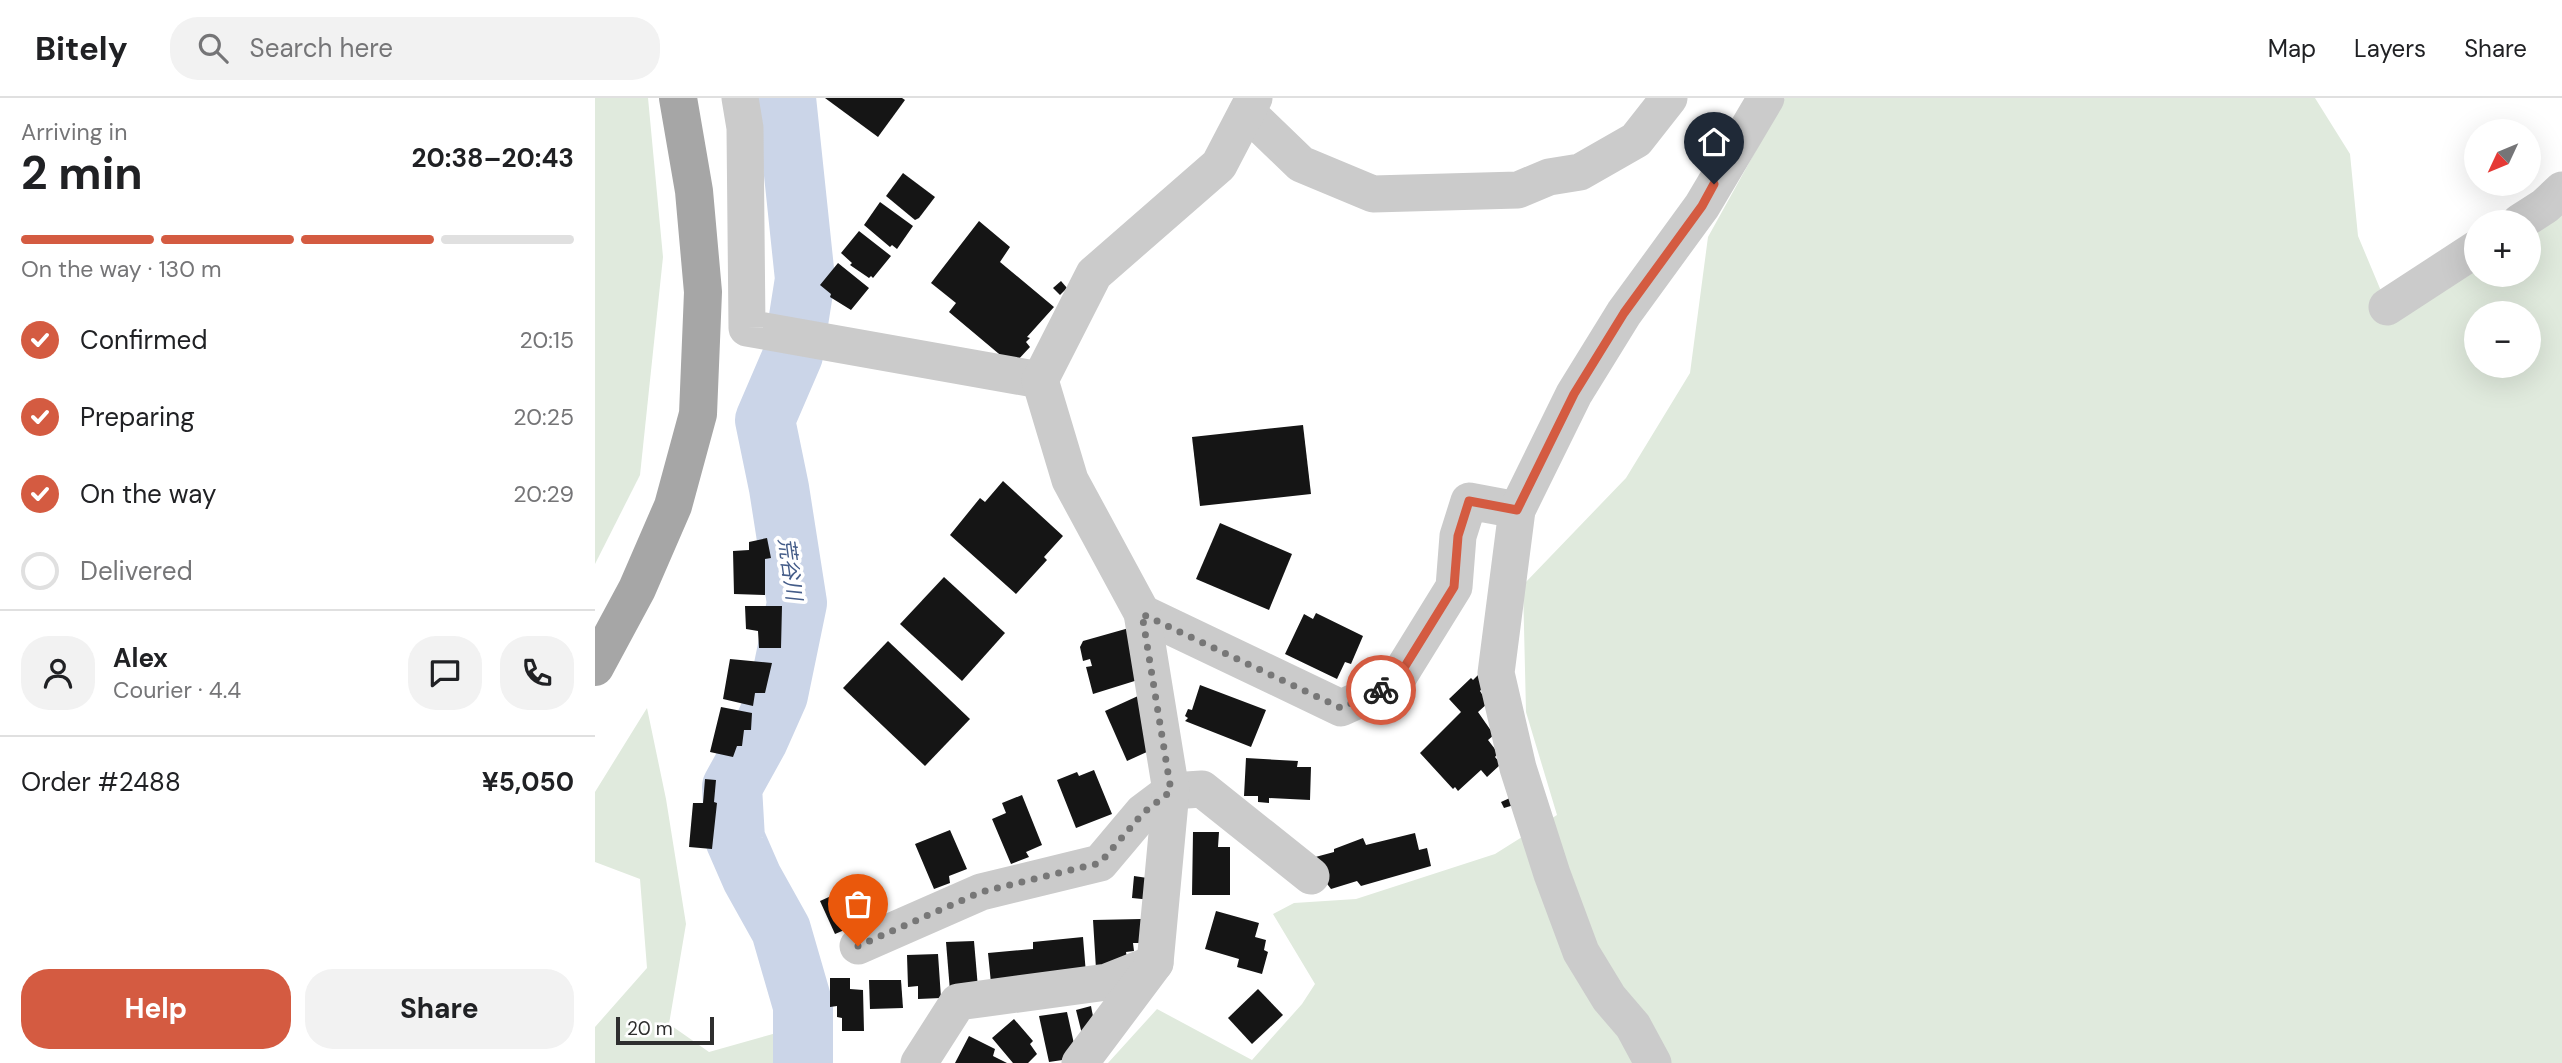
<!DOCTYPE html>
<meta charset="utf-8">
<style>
body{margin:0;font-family:"DM Sans","Noto Sans JP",sans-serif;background:#f2f2f2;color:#202124;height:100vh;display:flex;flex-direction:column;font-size:26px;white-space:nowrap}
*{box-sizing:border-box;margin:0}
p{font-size:23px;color:#757577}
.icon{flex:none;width:38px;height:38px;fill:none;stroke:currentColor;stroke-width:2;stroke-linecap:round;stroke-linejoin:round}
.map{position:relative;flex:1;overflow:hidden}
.drawer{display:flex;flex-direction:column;background:#fff;width:595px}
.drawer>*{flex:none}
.needle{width:46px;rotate:226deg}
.controls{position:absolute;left:1869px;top:21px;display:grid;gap:14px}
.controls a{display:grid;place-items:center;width:77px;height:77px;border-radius:50%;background:#fff;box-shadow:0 7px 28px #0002;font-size:35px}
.scale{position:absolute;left:21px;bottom:18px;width:98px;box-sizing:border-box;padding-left:7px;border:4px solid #2e2e2e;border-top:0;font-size:19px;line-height:24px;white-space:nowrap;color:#2e2e2e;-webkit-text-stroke:5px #fff;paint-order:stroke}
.pin{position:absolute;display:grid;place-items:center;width:60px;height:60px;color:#fff;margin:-72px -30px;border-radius:50% 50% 50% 0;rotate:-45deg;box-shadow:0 0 7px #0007}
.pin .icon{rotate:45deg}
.courier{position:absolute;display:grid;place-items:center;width:70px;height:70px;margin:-35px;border:5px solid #d45b41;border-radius:50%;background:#fff;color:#222;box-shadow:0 2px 9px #0007}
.overview em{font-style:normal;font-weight:700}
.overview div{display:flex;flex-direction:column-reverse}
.overview{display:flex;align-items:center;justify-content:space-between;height:119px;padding:0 21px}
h1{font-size:46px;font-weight:700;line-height:52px}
.bar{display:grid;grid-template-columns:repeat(4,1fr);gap:10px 7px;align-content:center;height:84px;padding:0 21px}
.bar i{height:9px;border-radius:5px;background:#e0e0e0}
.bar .active{background:#d45b41}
.bar p{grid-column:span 4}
.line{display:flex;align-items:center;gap:18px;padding:0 21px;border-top:2px solid #e0e0e0}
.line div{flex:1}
.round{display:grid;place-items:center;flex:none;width:74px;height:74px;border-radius:28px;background:#f2f2f2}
ol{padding:0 21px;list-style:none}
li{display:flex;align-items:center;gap:21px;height:77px}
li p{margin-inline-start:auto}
li .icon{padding:7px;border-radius:50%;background:#d45b41;color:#fff;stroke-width:4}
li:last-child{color:#757577}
li i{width:38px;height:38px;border:4px solid #e0e0e0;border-radius:50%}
.cta{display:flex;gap:14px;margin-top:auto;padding:14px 21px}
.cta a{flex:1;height:80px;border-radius:28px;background:#d45b41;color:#fff;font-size:28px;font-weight:700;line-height:80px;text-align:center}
.cta a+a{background:#f2f2f2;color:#202124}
header{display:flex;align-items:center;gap:42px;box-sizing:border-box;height:98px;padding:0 35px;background:#fff;border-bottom:2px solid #e0e0e0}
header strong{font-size:33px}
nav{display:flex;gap:38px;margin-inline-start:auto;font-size:24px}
.search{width:490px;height:63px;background:#f2f2f2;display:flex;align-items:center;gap:18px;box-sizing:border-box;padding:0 24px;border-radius:28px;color:#757577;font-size:26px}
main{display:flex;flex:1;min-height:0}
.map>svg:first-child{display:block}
.green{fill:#e0eadd;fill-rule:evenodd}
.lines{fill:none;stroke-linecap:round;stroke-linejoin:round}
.river{stroke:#cbd5e8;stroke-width:60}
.building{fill:#151515}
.minor{stroke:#cbcbcb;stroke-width:37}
.major{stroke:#a6a6a6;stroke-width:38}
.done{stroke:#777;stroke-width:7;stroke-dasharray:0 12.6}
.route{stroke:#d45b41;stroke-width:9}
.labels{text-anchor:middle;stroke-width:7;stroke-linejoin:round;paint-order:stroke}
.water-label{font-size:21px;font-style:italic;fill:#445c88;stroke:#fff}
</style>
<header>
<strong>Bitely</strong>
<div class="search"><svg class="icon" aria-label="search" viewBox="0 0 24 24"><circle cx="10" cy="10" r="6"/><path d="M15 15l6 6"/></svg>Search here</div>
<nav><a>Map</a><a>Layers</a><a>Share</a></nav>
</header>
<main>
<section class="drawer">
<div class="overview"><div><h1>2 min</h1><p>Arriving in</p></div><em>20:38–20:43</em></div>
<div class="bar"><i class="active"></i><i class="active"></i><i class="active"></i><i></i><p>On the way · 130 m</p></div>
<ol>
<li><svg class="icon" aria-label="check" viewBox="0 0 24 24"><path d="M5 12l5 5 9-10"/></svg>Confirmed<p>20:15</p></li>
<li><svg class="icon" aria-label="check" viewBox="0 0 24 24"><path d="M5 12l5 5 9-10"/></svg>Preparing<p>20:25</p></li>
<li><svg class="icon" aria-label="check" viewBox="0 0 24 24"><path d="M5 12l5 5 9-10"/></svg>On the way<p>20:29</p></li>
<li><i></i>Delivered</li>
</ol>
<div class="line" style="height:126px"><a class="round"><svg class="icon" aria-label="person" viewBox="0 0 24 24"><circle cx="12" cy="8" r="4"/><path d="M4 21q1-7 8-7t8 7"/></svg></a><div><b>Alex</b><p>Courier · 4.4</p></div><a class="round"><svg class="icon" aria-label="chat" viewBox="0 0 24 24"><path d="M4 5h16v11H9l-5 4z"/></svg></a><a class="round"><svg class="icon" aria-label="phone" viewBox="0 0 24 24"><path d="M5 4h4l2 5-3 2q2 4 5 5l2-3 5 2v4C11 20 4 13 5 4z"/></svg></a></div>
<div class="line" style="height:91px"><div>Order #2488</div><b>¥5,050</b></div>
<div class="cta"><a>Help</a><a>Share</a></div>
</section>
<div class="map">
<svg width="1967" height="965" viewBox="0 0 1967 965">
<rect width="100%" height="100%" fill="#fff"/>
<g class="green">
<polygon points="0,0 53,0 68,159 45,377 0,466"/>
<path d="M1190 0H1720L1755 56 1763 138 1799 224 1881 169V177H1934V134L1967 112V965H513L562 911 657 962 707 906 720 886 678 816 699 805 761 801 900 756 962 717 931 614 928 487 1031 380 1095 275 1113 139ZM1881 215H1934V268H1881Z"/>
<polygon points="52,610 71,701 91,826 74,926 114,954 185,934 184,965 0,965 0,929 52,870 45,781 0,764 0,694"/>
</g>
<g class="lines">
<polyline class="river" points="191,0 210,181 198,257 170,322 184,390 202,505 183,597 163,642 137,689 140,741 157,780 186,832 208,908 208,965"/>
</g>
<g class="building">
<polygon points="230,0 307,0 310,2 283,39"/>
<polygon points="308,75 340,99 324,120 320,122 291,98"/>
<polygon points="285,104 318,128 302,151 297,147 295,149 269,127"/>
<polygon points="384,123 415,149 405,164 459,209 432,239 435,240 431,244 435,249 421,264 410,261 354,214 361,205 336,185"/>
<polygon points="264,133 296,158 278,180 276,178 274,180 255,167 257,165 246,155"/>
<polygon points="243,165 274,190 256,212 235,199 236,196 225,187"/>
<polygon points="466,183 472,190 465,197 458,190"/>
<polygon points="708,327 716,396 605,408 597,339"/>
<polygon points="408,383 468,438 449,459 452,462 421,496 355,437 385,400 390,404"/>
<polygon points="625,425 697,456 674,512 601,481"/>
<polygon points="172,440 176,460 170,461 170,497 139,496 138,453 154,452 154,444"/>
<polygon points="349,479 410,535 367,583 305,526"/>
<polygon points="150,508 187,508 186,550 164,550 163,533 151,531"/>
<polygon points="721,515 768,538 756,566 750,564 742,581 690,556 709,516 718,521"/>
<polygon points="534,530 546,581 498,596 491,569 497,568 495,561 488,563 485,549 488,543"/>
<polygon points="293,543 375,621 330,668 248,590"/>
<polygon points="135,561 177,565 170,595 160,595 158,608 128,601"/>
<polygon points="884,576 890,587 885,593 893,605 883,614 899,637 893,642 903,655 900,659 906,666 892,679 886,672 863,693 860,689 858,691 825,655 866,614 854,601 876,580 878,582"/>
<polygon points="605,587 671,612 656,649 590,623 593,620 590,618 593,611 597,612"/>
<polygon points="543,598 565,648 532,663 510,613"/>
<polygon points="126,609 157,615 156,632 149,632 147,648 142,648 138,659 115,654"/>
<polygon points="651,660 703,663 702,669 716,669 715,702 674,700 674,705 663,704 663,698 649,698"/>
<polygon points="499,672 517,716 481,730 462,682 482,674 484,678"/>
<polygon points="110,681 121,682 119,704 122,705 117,751 94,749 98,705 108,705"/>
<polygon points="427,697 447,747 431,754 434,759 416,766 397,721 411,715 407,705"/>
<polygon points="917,699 919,707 909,710 906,704"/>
<polygon points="355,732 372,771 354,778 355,785 339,791 320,746"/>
<polygon points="598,734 624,734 623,749 635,749 635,797 597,797"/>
<polygon points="820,735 824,752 832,750 836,768 766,788 762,783 736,791 713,761 739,754 739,751 768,740 771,747"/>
<polygon points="539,778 559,781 557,802 537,800"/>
<polygon points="272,782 287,816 240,836 225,803"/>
<polygon points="621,813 664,825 660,839 671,842 669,852 673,854 667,876 642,869 644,861 610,851"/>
<polygon points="546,821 548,845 538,845 539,853 531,854 533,868 501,871 498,822"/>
<polygon points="488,839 491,876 396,885 393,855 438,851 438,844"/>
<polygon points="379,843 383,890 355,893 351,844"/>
<polygon points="343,856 346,900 323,901 323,888 313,889 312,857"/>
<polygon points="235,880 255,880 255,891 268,892 269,933 247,933 247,920 242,919 242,908 235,909"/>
<polygon points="274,882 306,882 308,910 275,911"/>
<polygon points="663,891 688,917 657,946 633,920"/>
<polygon points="496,908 502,939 488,940 481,912"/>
<polygon points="472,914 481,955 474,961 454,964 444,918"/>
<polygon points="419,921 438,943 435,946 442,956 433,965 418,965 397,940"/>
<polygon points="374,938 400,951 398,958 412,965 360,965"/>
</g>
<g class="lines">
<g class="minor">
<polyline points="145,0 150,30 152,230 445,282"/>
<polyline points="652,14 706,66 778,96 923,92 954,79 985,74 1041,42 1074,0"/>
<polyline points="1925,124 1950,108 1967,92"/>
<polyline points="1792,209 1881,151"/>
<polyline points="547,515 746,610 799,586 859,489 863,438 874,403 922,412"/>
<polyline points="263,848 386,794 505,765 548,714 576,693 607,691 716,778"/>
<polyline points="324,965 363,904 512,884 560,865"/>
<polyline points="485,965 560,865 576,693 547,515 475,382 445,282 499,176 624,67 659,0"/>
<polyline points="1058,965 1038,928 1014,900 986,854 957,776 923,670 901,575 922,412 979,296 1029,215 1107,108 1171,0"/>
</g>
<polyline class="major" points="0,569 42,491 78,408 103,316 108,194 99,93 83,0"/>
</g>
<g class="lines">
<polyline class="done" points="263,848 386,794 505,765 548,715 576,693 547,516 746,610 786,592"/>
<polyline class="route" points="786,592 799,586 859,489 863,438 874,403 922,412 979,296 1029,215 1107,108 1119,86"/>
</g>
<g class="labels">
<g class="water-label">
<text transform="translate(195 471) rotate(82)" y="7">荒谷川</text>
</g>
</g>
</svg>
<div class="controls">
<a><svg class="needle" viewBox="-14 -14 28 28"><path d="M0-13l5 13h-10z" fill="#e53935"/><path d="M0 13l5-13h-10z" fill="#757577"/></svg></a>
<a>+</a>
<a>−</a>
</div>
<div class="scale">20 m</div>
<div class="pin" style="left:263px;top:848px;background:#ea580c"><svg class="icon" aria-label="bag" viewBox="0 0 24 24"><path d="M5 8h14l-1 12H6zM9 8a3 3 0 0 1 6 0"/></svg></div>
<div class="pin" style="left:1119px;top:86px;background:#1f2937"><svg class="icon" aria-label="home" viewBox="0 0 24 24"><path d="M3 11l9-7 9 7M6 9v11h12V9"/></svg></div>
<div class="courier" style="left:786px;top:592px"><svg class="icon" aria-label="bike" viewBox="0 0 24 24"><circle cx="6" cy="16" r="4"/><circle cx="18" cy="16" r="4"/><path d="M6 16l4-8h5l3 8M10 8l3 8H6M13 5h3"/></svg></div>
</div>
</main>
